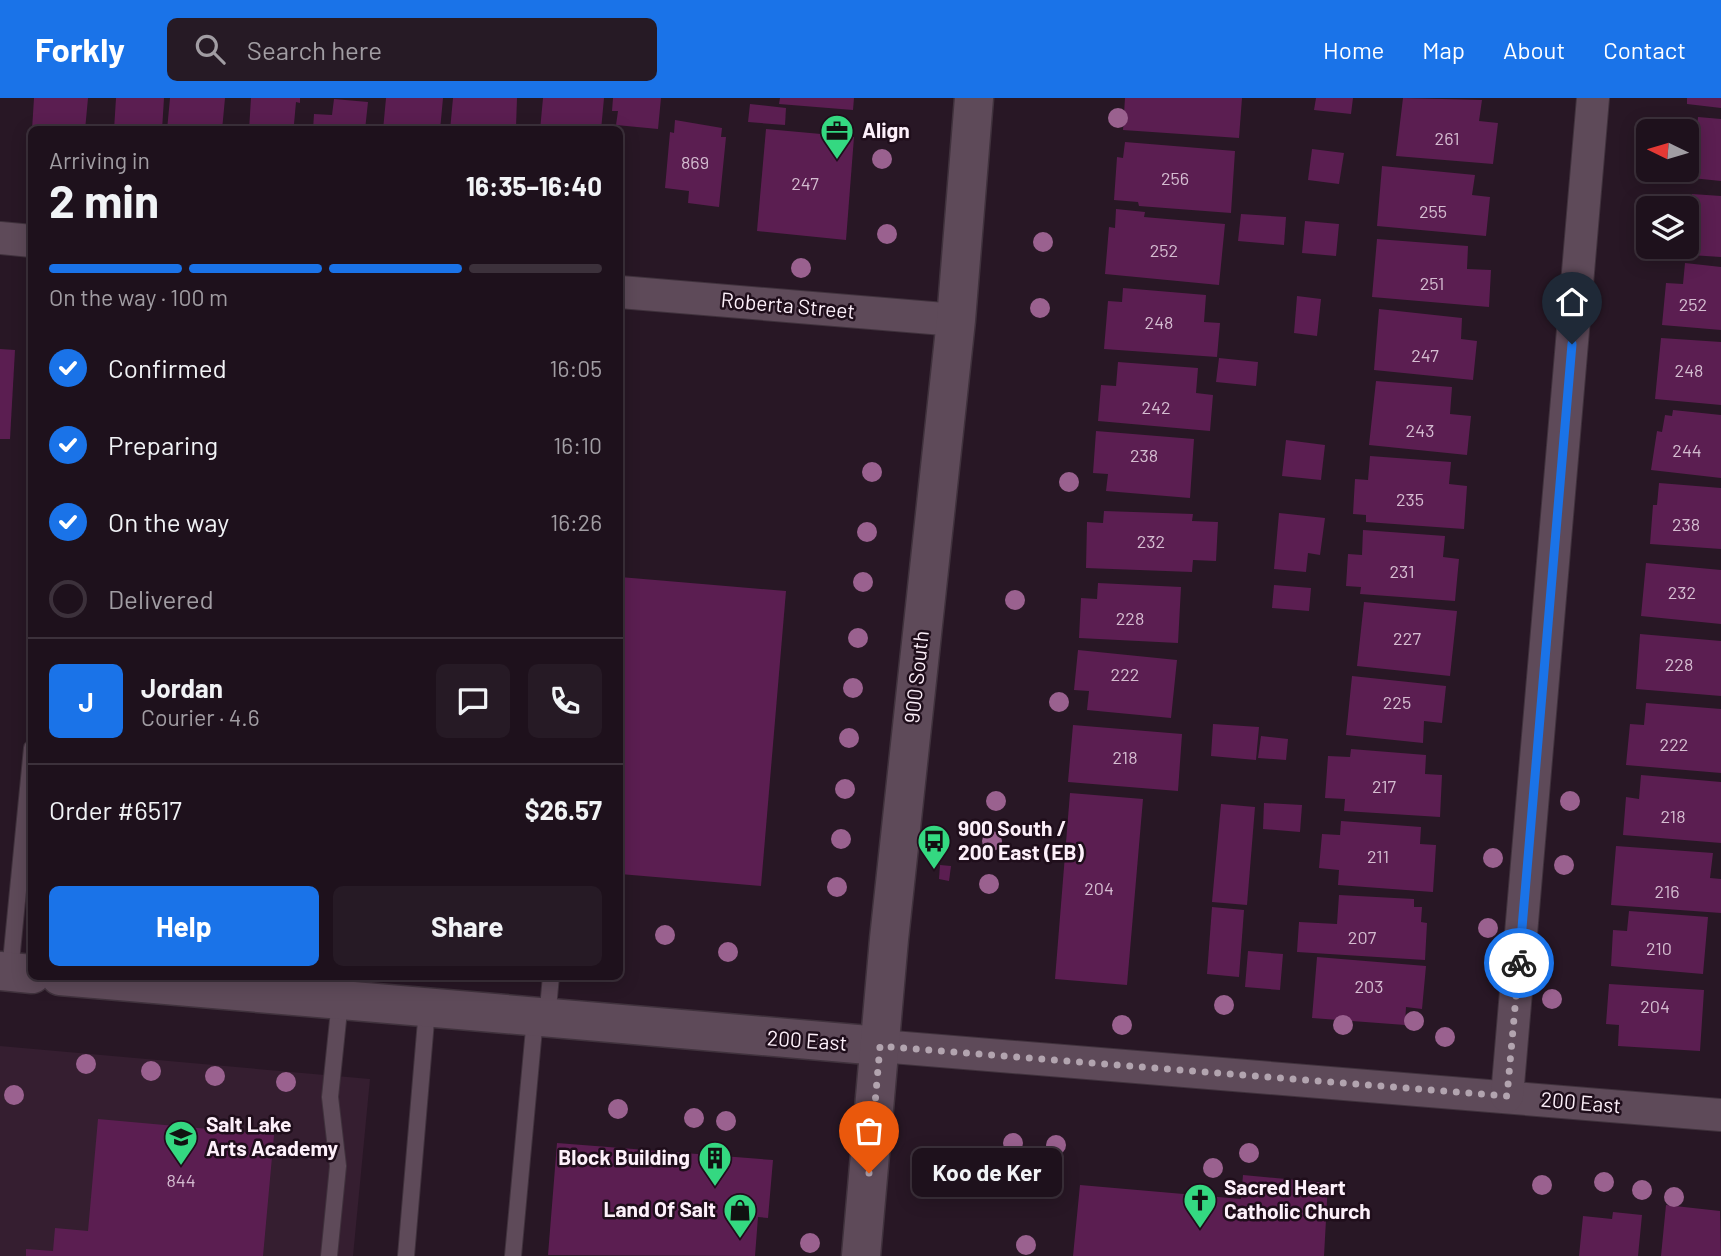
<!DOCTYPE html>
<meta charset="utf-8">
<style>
body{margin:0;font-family:Barlow,sans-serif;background:#261a25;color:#f1f3f6;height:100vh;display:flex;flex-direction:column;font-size:26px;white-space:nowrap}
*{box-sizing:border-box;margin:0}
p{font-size:23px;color:#a19da3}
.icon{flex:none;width:38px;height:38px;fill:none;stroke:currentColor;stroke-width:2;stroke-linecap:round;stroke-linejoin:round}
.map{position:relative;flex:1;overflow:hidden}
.panel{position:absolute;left:28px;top:28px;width:595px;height:854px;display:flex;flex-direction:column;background:#1e111c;border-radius:10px;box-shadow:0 4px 18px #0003,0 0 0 2px #3c313b}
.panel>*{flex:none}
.needle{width:46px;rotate:275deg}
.controls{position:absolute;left:1636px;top:21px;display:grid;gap:14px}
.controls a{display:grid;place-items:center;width:63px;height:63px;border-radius:10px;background:#1e111c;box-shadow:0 4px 18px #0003,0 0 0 2px #3c313b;font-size:35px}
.pin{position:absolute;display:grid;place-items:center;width:60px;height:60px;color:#fff;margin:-72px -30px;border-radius:50% 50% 50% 0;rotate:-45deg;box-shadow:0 0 7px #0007}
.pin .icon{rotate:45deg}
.courier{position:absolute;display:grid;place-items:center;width:70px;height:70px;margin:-35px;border:5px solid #1a73e8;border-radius:50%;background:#fff;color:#222;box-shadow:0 2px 9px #0007}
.bubble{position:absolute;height:49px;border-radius:10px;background:#1e111c;box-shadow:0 4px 18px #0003,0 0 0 2px #3c313b;font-size:23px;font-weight:700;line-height:49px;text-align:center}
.summary em{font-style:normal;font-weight:700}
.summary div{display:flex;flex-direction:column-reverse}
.summary{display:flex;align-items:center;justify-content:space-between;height:119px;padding:0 21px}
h1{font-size:46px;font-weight:700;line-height:52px}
.bar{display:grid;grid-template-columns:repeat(4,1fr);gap:10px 7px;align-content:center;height:84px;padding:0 21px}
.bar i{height:9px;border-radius:5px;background:#3c313b}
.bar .selected{background:#1a73e8}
.bar p{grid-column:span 4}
.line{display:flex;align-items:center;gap:18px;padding:0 21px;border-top:2px solid #3c313b}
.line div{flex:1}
.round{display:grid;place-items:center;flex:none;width:74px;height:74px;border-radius:10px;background:#261a25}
ol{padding:0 21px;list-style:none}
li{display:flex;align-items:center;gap:21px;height:77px}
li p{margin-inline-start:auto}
li .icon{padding:7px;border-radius:50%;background:#1a73e8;color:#fff;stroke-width:4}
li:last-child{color:#a19da3}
li i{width:38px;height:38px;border:4px solid #3c313b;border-radius:50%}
.cta{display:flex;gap:14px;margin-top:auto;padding:14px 21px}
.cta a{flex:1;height:80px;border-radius:10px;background:#1a73e8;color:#fff;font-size:28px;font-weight:700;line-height:80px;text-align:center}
.cta a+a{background:#261a25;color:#f1f3f6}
header{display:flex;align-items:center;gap:42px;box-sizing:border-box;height:98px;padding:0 35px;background:#1a73e8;color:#fff}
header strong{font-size:33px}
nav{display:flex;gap:38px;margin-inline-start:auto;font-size:24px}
.search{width:490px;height:63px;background:#261a25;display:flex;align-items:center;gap:18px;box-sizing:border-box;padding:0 24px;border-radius:10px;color:#a19da3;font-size:26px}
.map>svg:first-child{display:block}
.built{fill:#351e30}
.building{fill:#5b1e51}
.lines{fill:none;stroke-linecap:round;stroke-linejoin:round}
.lane-casing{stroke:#40323d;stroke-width:18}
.street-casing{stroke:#40323d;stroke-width:34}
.secondary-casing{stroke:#40323d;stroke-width:41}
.lane{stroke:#5e4a59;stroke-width:16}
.street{stroke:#5e4a59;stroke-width:32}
.secondary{stroke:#5e4a59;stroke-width:38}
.tree{fill:#9a618f}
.done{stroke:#b2a4af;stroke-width:7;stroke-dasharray:0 12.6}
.route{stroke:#1a73e8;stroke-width:9}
.labels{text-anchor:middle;stroke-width:5;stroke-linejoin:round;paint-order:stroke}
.number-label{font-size:18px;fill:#d4bcd0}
.poi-label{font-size:21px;font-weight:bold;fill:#fdf0fa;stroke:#1f0e1b;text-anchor:start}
.street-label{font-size:21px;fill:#fdf0fa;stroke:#1f0e1b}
</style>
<header>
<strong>Forkly</strong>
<div class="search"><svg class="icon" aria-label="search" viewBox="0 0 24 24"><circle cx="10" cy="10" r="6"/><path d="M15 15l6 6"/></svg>Search here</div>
<nav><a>Home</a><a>Map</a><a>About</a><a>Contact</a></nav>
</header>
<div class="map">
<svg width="1721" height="1158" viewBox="0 0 1721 1158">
<rect width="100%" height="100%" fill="#281725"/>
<polygon class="built" points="0,948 370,981 353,1158 0,1158"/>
<g class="building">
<polygon points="34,0 88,0 85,32 32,32"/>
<polygon points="116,0 164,0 162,32 114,32"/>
<polygon points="170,0 225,0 222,32 167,32"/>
<polygon points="251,0 300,0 300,5 296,4 294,26 302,27 302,32 249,32"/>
<polygon points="386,0 443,0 440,32 383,32"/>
<polygon points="453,0 517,0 516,29 450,32"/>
<polygon points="543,0 604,0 601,32 540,32"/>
<polygon points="613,0 661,0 658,31 616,27 618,13 612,13"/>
<polygon points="780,0 854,0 853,12 779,6"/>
<polygon points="1125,0 1242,0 1239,40 1123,32"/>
<polygon points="1316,0 1353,0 1351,16 1314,12"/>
<polygon points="1403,0 1482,2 1479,23 1498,25 1493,66 1396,58"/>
<polygon points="1687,0 1721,0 1721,10 1687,6"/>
<polygon points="334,1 368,4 365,32 313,32 314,16 332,17"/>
<polygon points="750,6 786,10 785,27 748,24"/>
<polygon points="1698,19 1721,21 1721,83 1682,79 1682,72 1687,72 1687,41 1696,42"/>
<polygon points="675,22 722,30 721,39 726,39 719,109 688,105 689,93 665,90 670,34 674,35"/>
<polygon points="766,31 854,39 846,142 757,133"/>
<polygon points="1125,44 1235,53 1231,115 1139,108 1138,104 1114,102 1117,59 1123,60"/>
<polygon points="1312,51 1344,55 1339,86 1308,82"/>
<polygon points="1382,68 1475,77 1472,97 1490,99 1486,138 1377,128"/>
<polygon points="1692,96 1721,98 1721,159 1675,156 1675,149 1687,149 1687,117 1691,118"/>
<polygon points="1116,111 1145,114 1144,119 1225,126 1219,187 1105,176 1109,129 1115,130"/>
<polygon points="1241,116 1286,119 1284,147 1238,143"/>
<polygon points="1305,123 1339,126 1336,158 1302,155"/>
<polygon points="1377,141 1468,148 1467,171 1491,172 1489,209 1372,199"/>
<polygon points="1685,165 1721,169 1721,232 1662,227 1666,185 1683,186"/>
<polygon points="1123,190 1206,197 1204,224 1220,225 1217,259 1104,251 1108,203 1122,204"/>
<polygon points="1297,198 1321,201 1317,238 1294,235"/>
<polygon points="1379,211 1462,220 1461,241 1477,243 1473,282 1374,272"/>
<polygon points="1661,240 1721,244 1721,307 1655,301"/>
<polygon points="0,251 15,252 10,341 0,341"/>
<polygon points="1219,260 1258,264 1256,288 1216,284"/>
<polygon points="1118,264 1198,270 1196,295 1213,297 1210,333 1098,323 1101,287 1116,288"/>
<polygon points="1376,283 1452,289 1450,316 1471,318 1467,357 1369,347"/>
<polygon points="1673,312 1721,317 1721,380 1651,372 1657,333 1662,334 1665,317 1672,318"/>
<polygon points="1096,333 1194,341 1190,400 1106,393 1108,376 1093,375"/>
<polygon points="1286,342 1325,347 1321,382 1282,378"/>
<polygon points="1370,358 1451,364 1449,386 1467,388 1464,431 1366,424 1366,417 1353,416 1355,381 1368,382"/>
<polygon points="1659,385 1721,390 1721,451 1650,446 1653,407 1657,407"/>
<polygon points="1104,413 1193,416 1192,423 1218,424 1216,463 1193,462 1192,474 1086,470 1087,424 1103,425"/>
<polygon points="1279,415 1325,420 1320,457 1308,455 1306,474 1274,471"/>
<polygon points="1363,432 1445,438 1443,459 1459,461 1455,503 1360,496 1361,489 1346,488 1348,456 1362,457"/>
<polygon points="1646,465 1721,472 1721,526 1641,518"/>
<polygon points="620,479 786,493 761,788 620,776"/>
<polygon points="1098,485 1181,489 1178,545 1079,540 1081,500 1097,501"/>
<polygon points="1274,487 1311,490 1309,513 1272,510"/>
<polygon points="1364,504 1457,513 1450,578 1357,568"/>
<polygon points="1640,536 1721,543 1721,598 1636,591"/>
<polygon points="1078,552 1177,562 1171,620 1087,612 1089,593 1074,592"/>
<polygon points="1352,578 1446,588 1442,625 1424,623 1423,645 1346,637"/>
<polygon points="1646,605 1721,611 1721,675 1626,667 1630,626 1644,627"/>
<polygon points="1213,626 1259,629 1256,662 1211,658"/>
<polygon points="1073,627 1182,636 1178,693 1068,684"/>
<polygon points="1261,638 1288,641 1286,662 1258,660"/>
<polygon points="1351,651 1426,657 1425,676 1442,677 1440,719 1344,713 1345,701 1325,700 1328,658 1350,659"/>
<polygon points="1641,677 1721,684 1721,745 1623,737 1626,699 1639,701"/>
<polygon points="1070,695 1143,701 1127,887 1055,881"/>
<polygon points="1264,705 1302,707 1300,734 1263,731"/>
<polygon points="1221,706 1255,709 1247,807 1212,804"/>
<polygon points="1341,723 1421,729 1420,746 1436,747 1433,794 1338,787 1339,772 1319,770 1322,736 1340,737"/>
<polygon points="1616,748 1713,755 1710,780 1721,781 1721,815 1611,807"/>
<polygon points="940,767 951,768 949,783 939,781"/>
<polygon points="1339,797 1414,801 1414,809 1422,809 1421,824 1427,825 1425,862 1297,854 1299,824 1337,826"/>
<polygon points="1212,809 1244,812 1239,879 1207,876"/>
<polygon points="1629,813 1708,819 1703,876 1611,868 1613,832 1627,833"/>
<polygon points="1248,853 1283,856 1280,892 1245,889"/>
<polygon points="1317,859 1426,868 1422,911 1406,909 1405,927 1312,920"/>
<polygon points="1609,886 1704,892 1700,953 1618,948 1619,927 1606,926"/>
<polygon points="98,1021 274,1037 263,1158 26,1158 26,1151 53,1153 55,1130 88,1133"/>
<polygon points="557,1045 773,1062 768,1120 758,1119 755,1158 548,1157"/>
<polygon points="1243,1077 1328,1085 1324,1158 1073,1158 1080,1087 1241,1101"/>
<polygon points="1666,1107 1720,1113 1721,1158 1661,1158"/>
<polygon points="1613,1114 1642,1117 1638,1158 1579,1158 1583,1118 1612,1121"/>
</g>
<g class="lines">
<defs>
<g id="lane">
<polyline points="10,874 32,650"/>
<polyline points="547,921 551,878"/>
<polyline points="329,1158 338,1068 330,999 340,903"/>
<polyline points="406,1158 427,911"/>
<polyline points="513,1158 535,920"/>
</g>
<g id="street">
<polyline points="0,140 32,143"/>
<polyline points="620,194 956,222"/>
<polyline points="880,948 1721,1017"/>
<polyline points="1507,998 1593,0"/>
</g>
<g id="secondary">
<polyline points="0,873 32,876"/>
<polyline points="60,878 880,948"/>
<polyline points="861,1158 889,841 956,222 974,0"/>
</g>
</defs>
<use href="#lane" class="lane-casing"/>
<use href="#street" class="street-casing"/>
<use href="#secondary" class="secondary-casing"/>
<use href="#lane" class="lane"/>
<use href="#street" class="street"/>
<use href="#secondary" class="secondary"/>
</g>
<g class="tree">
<circle cx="1118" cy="20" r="10"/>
<circle cx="882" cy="61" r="10"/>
<circle cx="887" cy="136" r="10"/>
<circle cx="1043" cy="144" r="10"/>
<circle cx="801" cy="170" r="10"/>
<circle cx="1040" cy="210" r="10"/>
<circle cx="872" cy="374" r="10"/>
<circle cx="1069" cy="384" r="10"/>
<circle cx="867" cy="434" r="10"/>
<circle cx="863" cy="484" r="10"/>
<circle cx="1015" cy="502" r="10"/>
<circle cx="858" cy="540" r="10"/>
<circle cx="853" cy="590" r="10"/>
<circle cx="1059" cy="604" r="10"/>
<circle cx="849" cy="640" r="10"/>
<circle cx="845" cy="691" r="10"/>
<circle cx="996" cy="703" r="10"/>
<circle cx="1570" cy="703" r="10"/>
<circle cx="841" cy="741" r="10"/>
<circle cx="992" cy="743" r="10"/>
<circle cx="1493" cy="760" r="10"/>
<circle cx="1564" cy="767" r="10"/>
<circle cx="989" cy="786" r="10"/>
<circle cx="837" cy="789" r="10"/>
<circle cx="1488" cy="830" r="10"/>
<circle cx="665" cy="837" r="10"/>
<circle cx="728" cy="854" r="10"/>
<circle cx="1552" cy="901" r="10"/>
<circle cx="1224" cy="907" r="10"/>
<circle cx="1414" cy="923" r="10"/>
<circle cx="1122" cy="927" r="10"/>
<circle cx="1343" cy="927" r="10"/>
<circle cx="1445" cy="939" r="10"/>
<circle cx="86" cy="966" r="10"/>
<circle cx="151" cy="973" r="10"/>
<circle cx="215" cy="978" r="10"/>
<circle cx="286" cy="984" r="10"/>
<circle cx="14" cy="997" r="10"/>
<circle cx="618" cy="1011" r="10"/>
<circle cx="694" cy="1020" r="10"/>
<circle cx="726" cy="1023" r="10"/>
<circle cx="1013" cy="1045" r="10"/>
<circle cx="1056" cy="1047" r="10"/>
<circle cx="1249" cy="1055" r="10"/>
<circle cx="1213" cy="1070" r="10"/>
<circle cx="1604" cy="1084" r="10"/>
<circle cx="1542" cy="1087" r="10"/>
<circle cx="1642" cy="1092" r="10"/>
<circle cx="1674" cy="1099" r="10"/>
<circle cx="810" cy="1145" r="10"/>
<circle cx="1026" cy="1147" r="10"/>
</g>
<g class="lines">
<polyline class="done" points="869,1075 880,948 1507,998 1519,865"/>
<polyline class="route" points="1519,865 1572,246"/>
</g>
<defs>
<symbol id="office-pin" viewBox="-11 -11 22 30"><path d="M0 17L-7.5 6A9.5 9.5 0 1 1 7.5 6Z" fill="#34d881" stroke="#1f0e1b"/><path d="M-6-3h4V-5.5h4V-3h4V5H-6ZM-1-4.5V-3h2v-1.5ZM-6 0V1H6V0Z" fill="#111"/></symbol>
<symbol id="bus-pin" viewBox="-11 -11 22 30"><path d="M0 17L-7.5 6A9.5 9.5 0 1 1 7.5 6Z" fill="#34d881" stroke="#1f0e1b"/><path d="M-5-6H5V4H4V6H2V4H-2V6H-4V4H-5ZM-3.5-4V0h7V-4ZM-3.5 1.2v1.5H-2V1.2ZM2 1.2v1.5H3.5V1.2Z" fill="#111"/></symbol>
<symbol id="school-pin" viewBox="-11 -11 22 30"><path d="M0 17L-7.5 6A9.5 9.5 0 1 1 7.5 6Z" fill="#34d881" stroke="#1f0e1b"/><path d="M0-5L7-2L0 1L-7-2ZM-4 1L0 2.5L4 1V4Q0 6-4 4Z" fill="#111"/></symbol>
<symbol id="building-pin" viewBox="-11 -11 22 30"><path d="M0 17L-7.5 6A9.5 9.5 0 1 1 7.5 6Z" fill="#34d881" stroke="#1f0e1b"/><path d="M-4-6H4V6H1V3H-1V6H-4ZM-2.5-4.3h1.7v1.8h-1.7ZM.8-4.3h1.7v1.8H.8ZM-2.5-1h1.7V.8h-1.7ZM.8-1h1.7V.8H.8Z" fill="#111"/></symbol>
<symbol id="church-pin" viewBox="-11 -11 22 30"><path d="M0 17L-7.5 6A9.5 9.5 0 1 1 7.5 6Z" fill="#34d881" stroke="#1f0e1b"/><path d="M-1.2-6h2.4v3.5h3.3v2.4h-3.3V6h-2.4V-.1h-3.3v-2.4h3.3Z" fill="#111"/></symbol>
<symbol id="shop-pin" viewBox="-11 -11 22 30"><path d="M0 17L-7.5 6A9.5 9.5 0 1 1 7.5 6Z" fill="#34d881" stroke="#1f0e1b"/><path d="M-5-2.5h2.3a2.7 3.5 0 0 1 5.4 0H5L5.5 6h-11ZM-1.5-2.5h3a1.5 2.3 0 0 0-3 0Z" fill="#111"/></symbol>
</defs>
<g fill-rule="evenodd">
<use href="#office-pin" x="818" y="14" width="38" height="52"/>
<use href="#bus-pin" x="915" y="724" width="38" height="52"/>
<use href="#school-pin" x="162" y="1020" width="38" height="52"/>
<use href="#building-pin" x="696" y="1041" width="38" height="52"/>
<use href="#church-pin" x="1181" y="1083" width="38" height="52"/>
<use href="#shop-pin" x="721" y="1093" width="38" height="52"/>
</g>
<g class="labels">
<g class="number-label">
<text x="1447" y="47">261</text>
<text x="695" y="71">869</text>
<text x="1175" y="87">256</text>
<text x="805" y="92">247</text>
<text x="1433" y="120">255</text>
<text x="1164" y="159">252</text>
<text x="1432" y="192">251</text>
<text x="1693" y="213">252</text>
<text x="1159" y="231">248</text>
<text x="1425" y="264">247</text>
<text x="1689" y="279">248</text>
<text x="1156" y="316">242</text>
<text x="1420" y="339">243</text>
<text x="1687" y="359">244</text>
<text x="1144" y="364">238</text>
<text x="1410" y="408">235</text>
<text x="1686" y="433">238</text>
<text x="1151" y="450">232</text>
<text x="1402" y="480">231</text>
<text x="1682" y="501">232</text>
<text x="1130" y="527">228</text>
<text x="1407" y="547">227</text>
<text x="1679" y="573">228</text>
<text x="1125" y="583">222</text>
<text x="1397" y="611">225</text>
<text x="1674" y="653">222</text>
<text x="1125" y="666">218</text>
<text x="1384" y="695">217</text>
<text x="1673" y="725">218</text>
<text x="1378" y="765">211</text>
<text x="1099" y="797">204</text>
<text x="1667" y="800">216</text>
<text x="1362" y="846">207</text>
<text x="1659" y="857">210</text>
<text x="1369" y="895">203</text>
<text x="1655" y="915">204</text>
<text x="181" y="1089">844</text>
</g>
<g class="poi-label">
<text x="862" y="40">Align</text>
<text x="958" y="738">900 South /<tspan x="958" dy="24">200 East (EB)</tspan></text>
<text x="206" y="1034">Salt Lake<tspan x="206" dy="24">Arts Academy</tspan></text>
<text x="690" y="1067" text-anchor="end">Block Building</text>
<text x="1224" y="1097">Sacred Heart<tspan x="1224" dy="24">Catholic Church</tspan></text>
<text x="716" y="1119" text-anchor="end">Land Of Salt</text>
</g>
<g class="street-label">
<text transform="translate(788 208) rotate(5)" y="7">Roberta Street</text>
<text transform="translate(917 579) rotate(-84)" y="7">900 South</text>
<text transform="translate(807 943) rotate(4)" y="7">200 East</text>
<text transform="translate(1581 1005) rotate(5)" y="7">200 East</text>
</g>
</g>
</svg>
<div class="controls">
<a><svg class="needle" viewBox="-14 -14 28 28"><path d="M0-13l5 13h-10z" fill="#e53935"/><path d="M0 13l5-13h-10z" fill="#a19da3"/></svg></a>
<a><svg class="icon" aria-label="layers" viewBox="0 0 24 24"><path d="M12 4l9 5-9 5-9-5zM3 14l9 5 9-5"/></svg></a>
</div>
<div class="pin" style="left:869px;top:1075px;background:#ea580c"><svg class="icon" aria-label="bag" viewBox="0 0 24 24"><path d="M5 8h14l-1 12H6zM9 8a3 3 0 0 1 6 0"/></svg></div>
<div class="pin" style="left:1572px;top:246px;background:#1f2937"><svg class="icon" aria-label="home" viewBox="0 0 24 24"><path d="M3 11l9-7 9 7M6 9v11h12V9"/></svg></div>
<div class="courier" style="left:1519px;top:865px"><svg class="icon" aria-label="bike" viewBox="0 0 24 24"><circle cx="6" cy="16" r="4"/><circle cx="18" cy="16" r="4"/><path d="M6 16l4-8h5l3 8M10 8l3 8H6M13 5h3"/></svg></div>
<div class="bubble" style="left:912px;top:1050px;width:150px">Koo de Ker</div>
<section class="panel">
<div class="summary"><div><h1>2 min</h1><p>Arriving in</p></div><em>16:35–16:40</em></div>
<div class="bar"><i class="selected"></i><i class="selected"></i><i class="selected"></i><i></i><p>On the way · 100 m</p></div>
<ol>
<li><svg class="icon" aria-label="check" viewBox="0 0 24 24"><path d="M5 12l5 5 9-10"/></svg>Confirmed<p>16:05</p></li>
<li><svg class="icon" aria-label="check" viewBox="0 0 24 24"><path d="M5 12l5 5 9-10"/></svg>Preparing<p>16:10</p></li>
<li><svg class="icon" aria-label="check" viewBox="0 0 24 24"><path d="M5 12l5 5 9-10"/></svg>On the way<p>16:26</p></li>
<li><i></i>Delivered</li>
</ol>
<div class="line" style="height:126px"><b class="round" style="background:#1a73e8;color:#fff">J</b><div><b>Jordan</b><p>Courier · 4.6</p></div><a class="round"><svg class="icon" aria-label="chat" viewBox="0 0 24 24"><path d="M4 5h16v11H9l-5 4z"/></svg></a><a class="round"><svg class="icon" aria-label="phone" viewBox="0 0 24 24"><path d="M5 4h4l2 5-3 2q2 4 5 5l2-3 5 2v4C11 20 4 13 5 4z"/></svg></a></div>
<div class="line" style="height:91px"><div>Order #6517</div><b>$26.57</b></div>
<div class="cta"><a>Help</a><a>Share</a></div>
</section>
</div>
